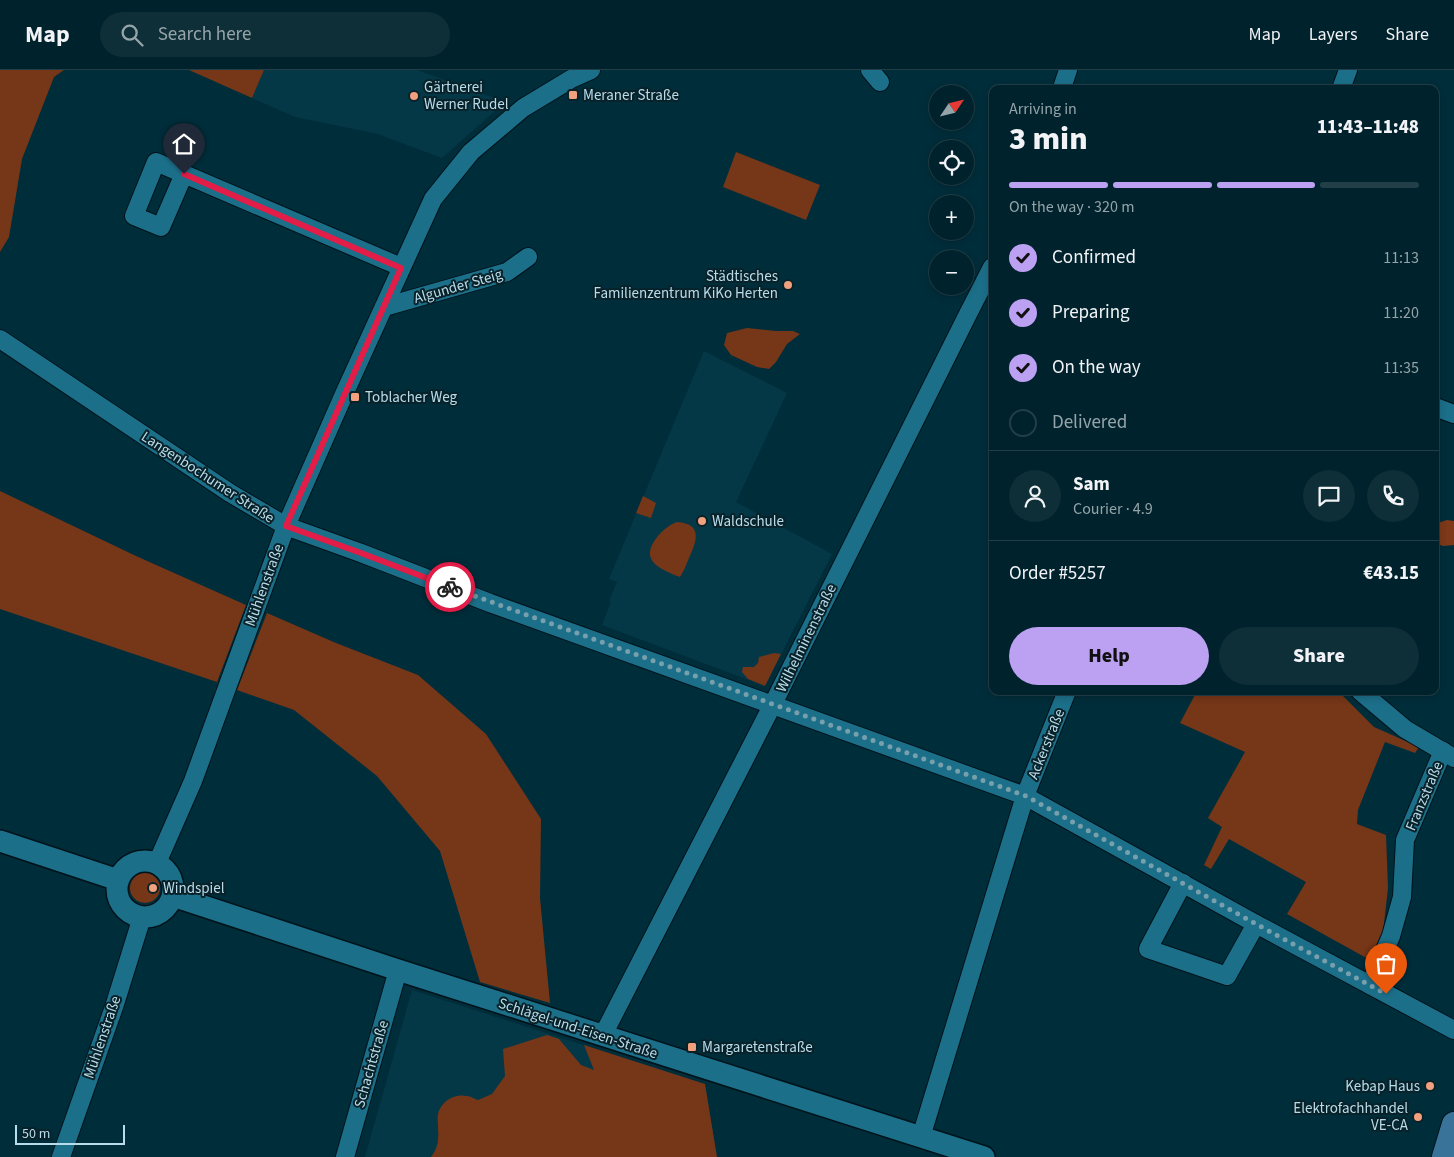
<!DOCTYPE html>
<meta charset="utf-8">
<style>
body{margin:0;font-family:"Source Sans 3",sans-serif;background:#0e2f38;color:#f1f3f6;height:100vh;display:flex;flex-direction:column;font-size:19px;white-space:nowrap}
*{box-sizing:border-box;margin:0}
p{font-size:16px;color:#95a4a9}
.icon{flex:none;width:28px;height:28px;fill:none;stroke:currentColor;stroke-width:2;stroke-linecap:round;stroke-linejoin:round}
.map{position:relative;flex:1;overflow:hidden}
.sheet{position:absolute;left:989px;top:15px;width:450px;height:610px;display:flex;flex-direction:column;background:#00222c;border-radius:10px;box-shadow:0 2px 8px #0003,0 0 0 1px #223f48}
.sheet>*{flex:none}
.needle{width:32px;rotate:55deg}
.controls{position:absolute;left:929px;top:15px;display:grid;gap:10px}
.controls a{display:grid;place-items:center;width:45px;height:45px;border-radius:50%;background:#00222c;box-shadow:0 2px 8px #0003,0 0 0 1px #223f48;font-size:25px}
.scale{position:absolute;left:15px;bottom:12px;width:110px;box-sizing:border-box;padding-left:5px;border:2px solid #b8dcea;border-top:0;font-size:14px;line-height:18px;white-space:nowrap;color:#b8dcea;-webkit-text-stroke:4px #09222a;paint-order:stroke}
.pin{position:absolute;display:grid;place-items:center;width:42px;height:42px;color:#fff;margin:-51px -21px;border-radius:50% 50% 50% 0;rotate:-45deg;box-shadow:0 0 5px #0007}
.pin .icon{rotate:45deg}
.courier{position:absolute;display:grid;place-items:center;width:50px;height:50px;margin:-25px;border:4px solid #e11d48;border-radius:50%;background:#fff;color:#222;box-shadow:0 1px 6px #0007}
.head em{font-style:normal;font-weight:800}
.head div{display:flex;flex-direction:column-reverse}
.head{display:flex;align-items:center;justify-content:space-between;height:85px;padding:0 20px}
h1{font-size:32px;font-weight:800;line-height:38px}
.bar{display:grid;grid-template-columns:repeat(4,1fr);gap:8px 5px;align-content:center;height:60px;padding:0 20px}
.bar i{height:6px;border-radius:4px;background:#223f48}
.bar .selected{background:#bca0f2}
.bar p{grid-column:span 4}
.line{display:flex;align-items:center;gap:12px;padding:0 20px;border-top:1px solid #223f48}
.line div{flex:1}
.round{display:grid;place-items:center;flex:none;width:52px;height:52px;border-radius:26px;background:#0e2f38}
ol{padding:0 20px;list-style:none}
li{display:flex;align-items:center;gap:15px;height:55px}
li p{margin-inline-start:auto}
li .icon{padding:5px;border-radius:50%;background:#bca0f2;color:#111;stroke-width:4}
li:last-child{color:#95a4a9}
li i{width:28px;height:28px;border:2px solid #223f48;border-radius:50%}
.cta{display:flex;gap:10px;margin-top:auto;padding:10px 20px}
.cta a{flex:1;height:58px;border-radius:30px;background:#bca0f2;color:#111;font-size:20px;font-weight:800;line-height:58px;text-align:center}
.cta a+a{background:#0e2f38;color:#f1f3f6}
header{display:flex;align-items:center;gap:30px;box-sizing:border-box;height:70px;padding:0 25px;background:#00222c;border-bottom:1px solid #223f48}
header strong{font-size:24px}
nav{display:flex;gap:28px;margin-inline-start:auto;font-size:18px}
.search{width:350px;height:45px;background:#0e2f38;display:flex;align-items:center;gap:12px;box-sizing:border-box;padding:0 18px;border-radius:28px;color:#95a4a9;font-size:19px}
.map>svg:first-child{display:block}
.built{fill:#043847}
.green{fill:#763618}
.forest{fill:#7d3919}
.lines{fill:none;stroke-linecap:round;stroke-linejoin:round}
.minor-casing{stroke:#00131b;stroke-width:20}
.tertiary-casing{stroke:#00131b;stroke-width:24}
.secondary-casing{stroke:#00131b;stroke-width:26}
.minor{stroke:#1c6f89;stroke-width:18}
.tertiary{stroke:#1c6f89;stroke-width:21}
.secondary{stroke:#3a739a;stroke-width:24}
.done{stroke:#789fac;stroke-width:5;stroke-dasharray:0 9}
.route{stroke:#e11d48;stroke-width:6}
.poi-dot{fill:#f2a17e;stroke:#09222a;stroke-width:2}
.labels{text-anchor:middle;stroke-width:4;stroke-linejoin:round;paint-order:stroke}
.poi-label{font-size:15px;fill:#b8dcea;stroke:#09222a;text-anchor:start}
.street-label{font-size:15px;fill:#b8dcea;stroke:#09222a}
</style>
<header>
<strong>Map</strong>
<div class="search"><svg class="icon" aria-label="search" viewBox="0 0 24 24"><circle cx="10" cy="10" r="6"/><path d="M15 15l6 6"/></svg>Search here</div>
<nav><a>Map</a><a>Layers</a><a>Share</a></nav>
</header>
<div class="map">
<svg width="1454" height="1087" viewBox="0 0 1454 1087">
<rect width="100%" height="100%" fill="#002d3a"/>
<g class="built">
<polygon points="264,0 417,0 505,32 442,88 378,64 295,47 252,28"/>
<polygon points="704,281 787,323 736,432 832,484 765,616 602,555 611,532 609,531 617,512 609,509"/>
<polygon points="412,920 705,1014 717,1087 365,1087"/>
</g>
<g class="green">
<polygon points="0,0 64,0 54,7 22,89 9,167 0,182"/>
<polygon points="189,0 264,0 252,28"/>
<polygon points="736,82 820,115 806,150 723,117"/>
<polygon points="747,258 775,261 793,261 800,264 787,274 776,292 769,299 757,297 731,285 724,275 727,263"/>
<polygon points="0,421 136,486 246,535 217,612 0,539"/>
<polygon points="643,426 656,433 651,448 636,443"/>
<path d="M677 452C703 454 697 471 689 488 686 495 684 501 680 507 659 499 638 490 658 466 663 460 669 455 677 452Z"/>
<polygon points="267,543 336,573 418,605 486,664 541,749 540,828 550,933 480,912 440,781 377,706 294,640 237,620"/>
<polygon points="774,583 781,584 765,616 748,609 742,602 743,597 754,597 758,593 759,587"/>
<polygon points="1197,621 1338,621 1374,657 1419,677 1415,683 1385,672 1358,740 1357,754 1386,765 1388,818 1383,862 1370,890 1287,844 1306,812 1229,769 1211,799 1204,795 1222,757 1208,748 1245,682 1180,653"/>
<circle cx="145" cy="818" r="15"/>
<path d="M547 965 559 969 581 995 594 1000 584 975 705 1014 717 1087H431C435 1082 438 1075 438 1069 439 1061 437 1053 438 1045 440 1032 454 1023 467 1026 471 1026 474 1029 478 1030L492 1024 505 1006 503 979Z"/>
</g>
<polygon class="forest" points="1447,450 1454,451 1454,475 1443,476 1435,473 1435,454"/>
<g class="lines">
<defs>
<g id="minor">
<polyline points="870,0 880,12"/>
<polyline points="1062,18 1068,0"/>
<polyline points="1341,19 1348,0"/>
<path d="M184 104 161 157 134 146 156 92C238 127 320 162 401 197"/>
<polyline points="384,237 507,202 528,187"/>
<polyline points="0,269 230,423 286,456 361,483 490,533 1025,726 1256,854 1454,960"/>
<polyline points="1435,337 1454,344"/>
<polyline points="1360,621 1405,659 1454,688"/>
<polyline points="157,793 193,711 286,456 345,322 433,129 471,82 523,38 571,9 591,0"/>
<polyline points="1183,813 1148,879 1227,906 1256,854"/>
<polyline points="1370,915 1391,866 1402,827 1405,770 1443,681"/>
<polyline points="603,965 773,634 968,244 992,197"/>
<polyline points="921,1067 1025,726 1067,621"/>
<polyline points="61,1087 114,937 142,847"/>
<polyline points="345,1087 398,900"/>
</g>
<g id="tertiary">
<polyline points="0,771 118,810"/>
<circle cx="145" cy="819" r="28"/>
<polyline points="173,826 398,900 984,1087"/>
</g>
<polyline id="secondary" points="1444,1087 1454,1054"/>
</defs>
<use href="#minor" class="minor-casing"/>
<use href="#tertiary" class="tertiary-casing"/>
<use href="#secondary" class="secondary-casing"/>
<use href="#minor" class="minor"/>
<use href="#tertiary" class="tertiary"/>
<use href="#secondary" class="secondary"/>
</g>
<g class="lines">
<polyline class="done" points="450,517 1026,726 1256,854 1386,924"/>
<polyline class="route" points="184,104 401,198 286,456 361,483 450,517"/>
</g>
<g class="poi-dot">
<rect x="568" y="20" width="10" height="10" rx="2.5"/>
<circle cx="414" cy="26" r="5"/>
<circle cx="788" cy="215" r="5"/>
<rect x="350" y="322" width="10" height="10" rx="2.5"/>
<circle cx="702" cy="451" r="5"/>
<circle cx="153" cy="818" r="5"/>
<rect x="687" y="972" width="10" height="10" rx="2.5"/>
<circle cx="1430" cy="1016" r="5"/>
<circle cx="1418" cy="1047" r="5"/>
</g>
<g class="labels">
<g class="poi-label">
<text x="424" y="22">Gärtnerei<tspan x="424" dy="17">Werner Rudel</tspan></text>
<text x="583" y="30">Meraner Straße</text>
<text x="778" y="211" text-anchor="end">Städtisches<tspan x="778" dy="17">Familienzentrum KiKo Herten</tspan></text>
<text x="365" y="332">Toblacher Weg</text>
<text x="712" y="456">Waldschule</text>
<text x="163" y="823">Windspiel</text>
<text x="702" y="982">Margaretenstraße</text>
<text x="1420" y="1021" text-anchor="end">Kebap Haus</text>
<text x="1408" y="1043" text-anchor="end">Elektrofachhandel<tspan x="1408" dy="17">VE-CA</tspan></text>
</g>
<g class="street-label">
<text transform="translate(458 216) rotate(-16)" y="5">Algunder Steig</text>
<text transform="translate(208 407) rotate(33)" y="5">Langenbochumer Straße</text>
<text transform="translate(264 515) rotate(-70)" y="5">Mühlenstraße</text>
<text transform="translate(806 568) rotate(-64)" y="5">Wilhelminenstraße</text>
<text transform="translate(1046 674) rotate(-68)" y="5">Ackerstraße</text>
<text transform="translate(1424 726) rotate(-67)" y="5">Franzstraße</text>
<text transform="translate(578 958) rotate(18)" y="5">Schlägel-und-Eisen-Straße</text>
<text transform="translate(102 967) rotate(-71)" y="5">Mühlenstraße</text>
<text transform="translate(371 994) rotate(-74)" y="5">Schachtstraße</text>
</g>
</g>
</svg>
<div class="controls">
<a><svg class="needle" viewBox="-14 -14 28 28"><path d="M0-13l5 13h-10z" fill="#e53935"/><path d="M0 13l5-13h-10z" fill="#95a4a9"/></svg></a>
<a><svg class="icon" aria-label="locate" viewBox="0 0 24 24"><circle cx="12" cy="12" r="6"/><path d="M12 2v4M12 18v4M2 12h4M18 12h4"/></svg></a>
<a>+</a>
<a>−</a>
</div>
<div class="scale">50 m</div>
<div class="pin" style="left:1386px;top:924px;background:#ea580c"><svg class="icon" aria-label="bag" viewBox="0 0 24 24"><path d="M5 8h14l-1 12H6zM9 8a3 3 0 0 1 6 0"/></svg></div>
<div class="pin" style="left:184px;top:104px;background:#1f2937"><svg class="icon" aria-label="home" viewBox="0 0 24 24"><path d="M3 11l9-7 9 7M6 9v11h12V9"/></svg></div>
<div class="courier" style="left:450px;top:517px"><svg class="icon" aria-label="bike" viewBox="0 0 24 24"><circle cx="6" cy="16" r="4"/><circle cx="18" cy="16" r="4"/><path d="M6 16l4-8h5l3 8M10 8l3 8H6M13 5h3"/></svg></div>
<section class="sheet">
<div class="head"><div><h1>3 min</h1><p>Arriving in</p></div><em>11:43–11:48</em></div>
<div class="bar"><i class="selected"></i><i class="selected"></i><i class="selected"></i><i></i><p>On the way · 320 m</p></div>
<ol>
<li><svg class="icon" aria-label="check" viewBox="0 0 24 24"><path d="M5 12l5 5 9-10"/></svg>Confirmed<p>11:13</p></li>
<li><svg class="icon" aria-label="check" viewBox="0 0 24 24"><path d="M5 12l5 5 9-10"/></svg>Preparing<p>11:20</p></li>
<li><svg class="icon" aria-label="check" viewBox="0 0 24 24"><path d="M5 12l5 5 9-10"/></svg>On the way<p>11:35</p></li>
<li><i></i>Delivered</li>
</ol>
<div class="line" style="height:90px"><a class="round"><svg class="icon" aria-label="person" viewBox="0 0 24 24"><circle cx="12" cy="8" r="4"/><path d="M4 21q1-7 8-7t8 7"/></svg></a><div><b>Sam</b><p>Courier · 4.9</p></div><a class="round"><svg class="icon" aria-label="chat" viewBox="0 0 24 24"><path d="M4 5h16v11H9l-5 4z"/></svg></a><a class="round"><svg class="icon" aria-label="phone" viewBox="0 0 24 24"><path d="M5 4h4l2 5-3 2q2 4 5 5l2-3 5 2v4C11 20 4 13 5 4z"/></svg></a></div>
<div class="line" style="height:65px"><div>Order #5257</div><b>€43.15</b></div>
<div class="cta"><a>Help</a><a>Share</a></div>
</section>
</div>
